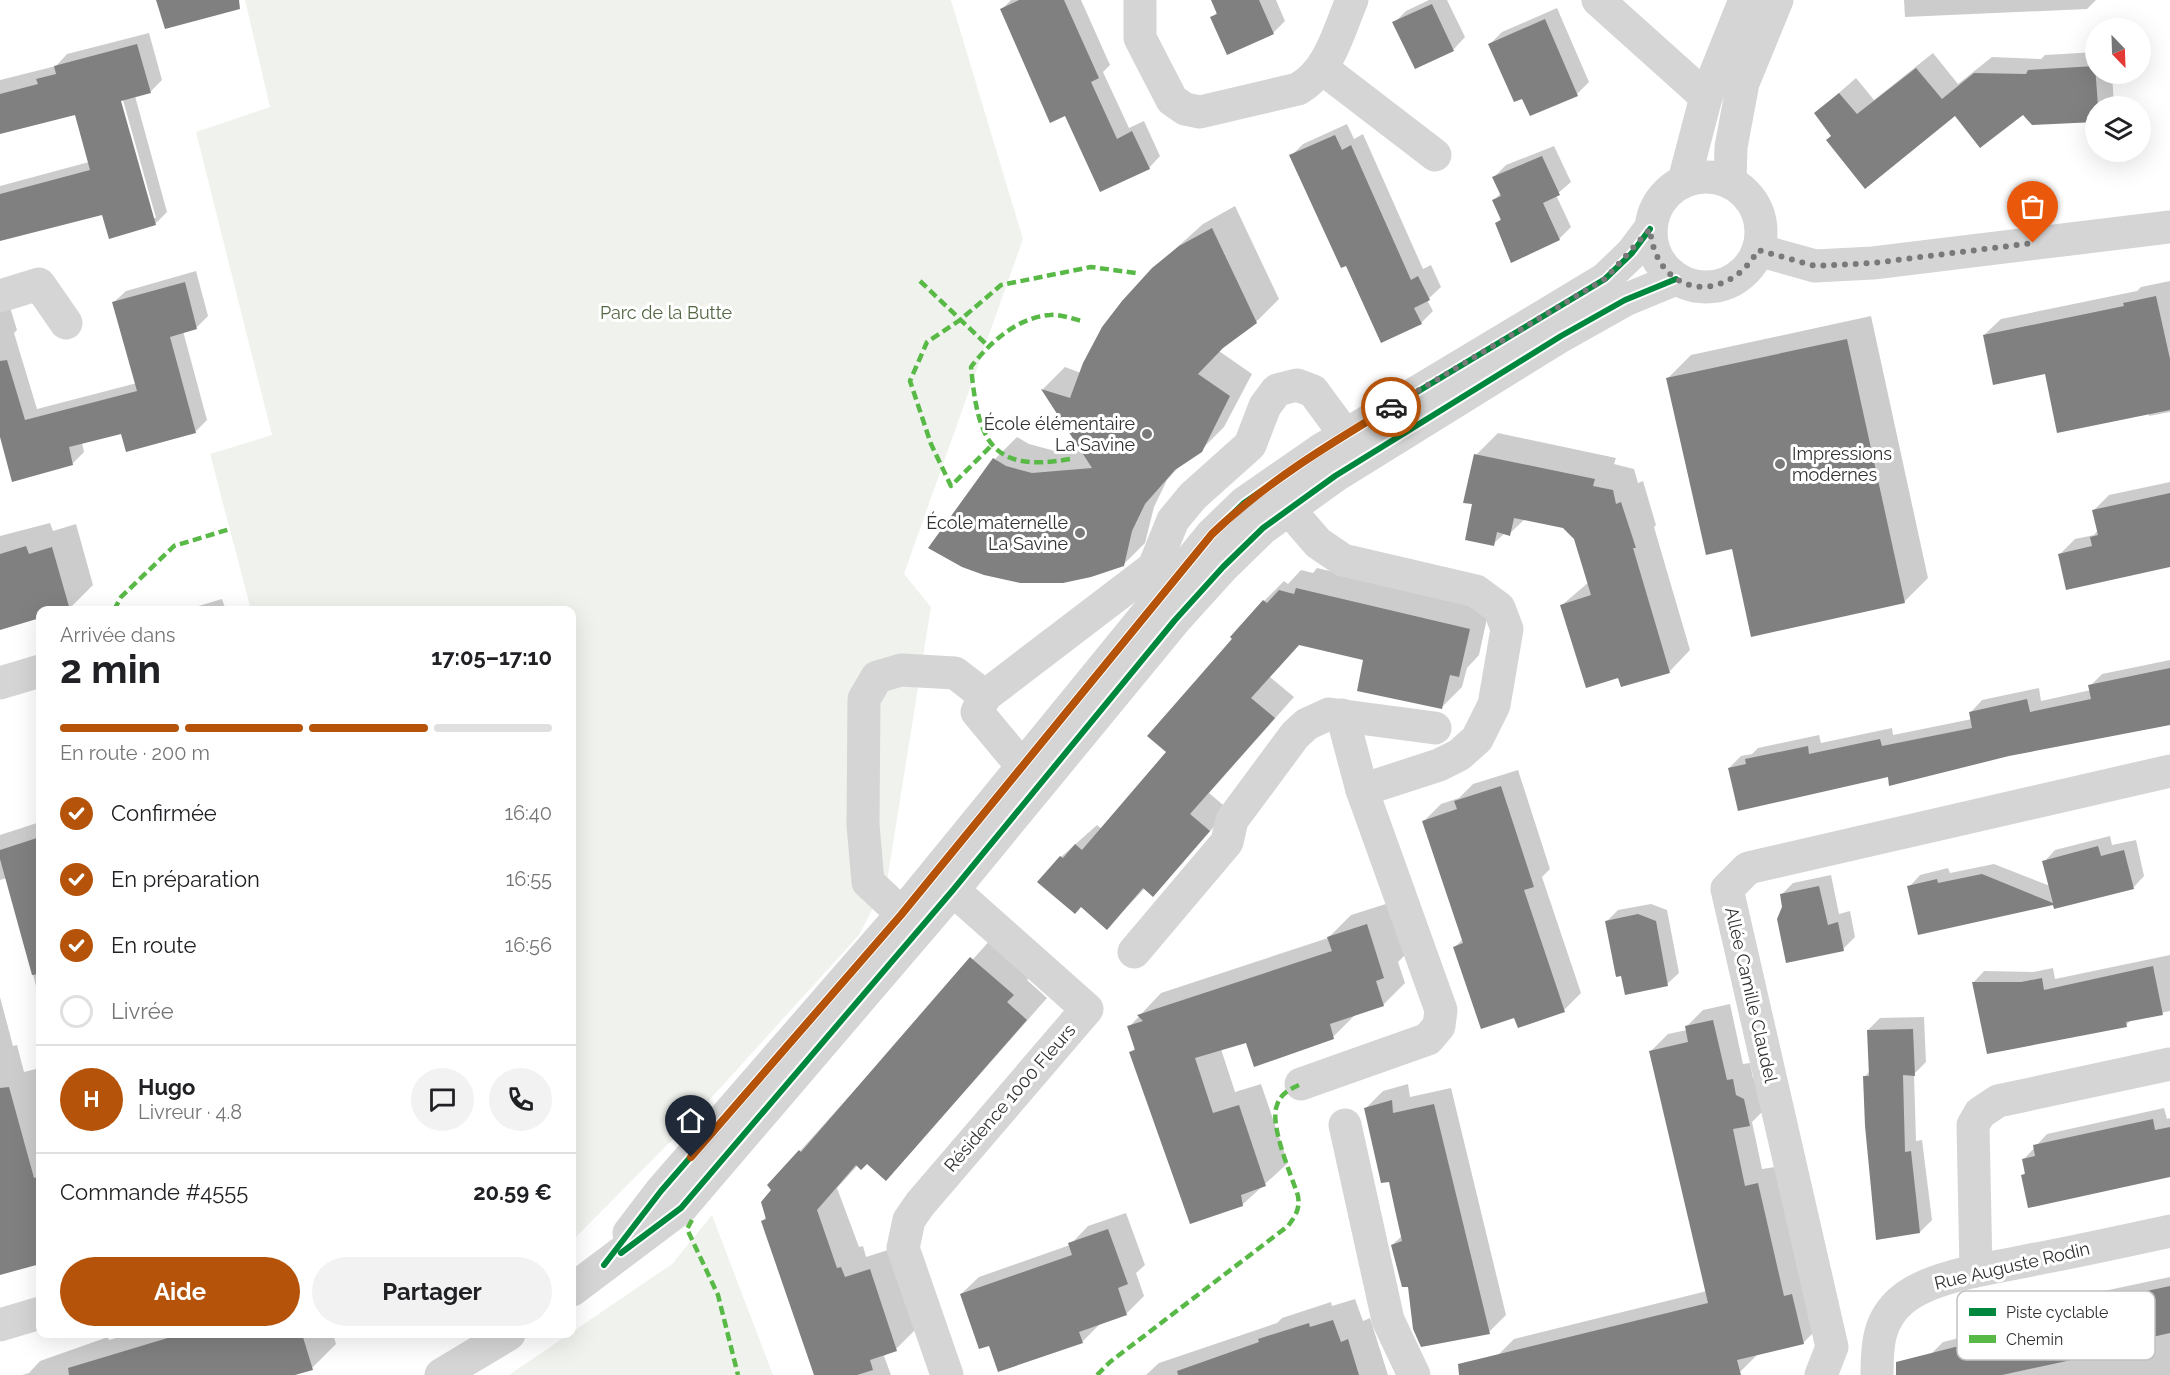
<!DOCTYPE html>
<html lang="fr">
<meta charset="utf-8">
<style>
body{margin:0;font-family:Raleway,sans-serif;background:#f2f2f2;color:#202124;height:100vh;display:flex;flex-direction:column;font-size:22px;white-space:nowrap}
*{box-sizing:border-box;margin:0}
p{font-size:20px;color:#757577}
.icon{flex:none;width:33px;height:33px;fill:none;stroke:currentColor;stroke-width:2;stroke-linecap:round;stroke-linejoin:round}
.map{position:relative;flex:1;overflow:hidden}
.sheet{position:absolute;left:36px;top:606px;width:540px;height:732px;display:flex;flex-direction:column;background:#fff;border-radius:12px;box-shadow:0 6px 24px #0002}
.sheet>*{flex:none}
.needle{width:39px;rotate:157deg}
.fabs{position:absolute;left:2085px;top:18px;display:grid;gap:12px}
.fabs a{display:grid;place-items:center;width:66px;height:66px;border-radius:50%;background:#fff;box-shadow:0 6px 24px #0002;font-size:30px}
.pin{position:absolute;display:grid;place-items:center;width:51px;height:51px;color:#fff;margin:-62px -26px;border-radius:50% 50% 50% 0;rotate:-45deg;box-shadow:0 0 6px #0007}
.pin .icon{rotate:45deg}
.courier{position:absolute;display:grid;place-items:center;width:60px;height:60px;margin:-30px;border:4px solid #b45309;border-radius:50%;background:#fff;color:#222;box-shadow:0 2px 8px #0007}
.head em{font-style:normal;font-weight:700}
.head div{display:flex;flex-direction:column-reverse}
.head{display:flex;align-items:center;justify-content:space-between;height:102px;padding:0 24px}
h1{font-size:39px;font-weight:700;line-height:45px}
.bar{display:grid;grid-template-columns:repeat(4,1fr);gap:9px 6px;align-content:center;height:72px;padding:0 24px}
.bar i{height:8px;border-radius:4px;background:#e0e0e0}
.bar .selected{background:#b45309}
.bar p{grid-column:span 4}
.line{display:flex;align-items:center;gap:15px;padding:0 24px;border-top:2px solid #e0e0e0}
.line div{flex:1}
.round{display:grid;place-items:center;flex:none;width:63px;height:63px;border-radius:32px;background:#f2f2f2}
ol{padding:0 24px;list-style:none}
li{display:flex;align-items:center;gap:18px;height:66px}
li p{margin-inline-start:auto}
li .icon{padding:6px;border-radius:50%;background:#b45309;color:#fff;stroke-width:4}
li:last-child{color:#757577}
li i{width:33px;height:33px;border:3px solid #e0e0e0;border-radius:50%}
.primary-button{display:flex;gap:12px;margin-top:auto;padding:12px 24px}
.primary-button a{flex:1;height:69px;border-radius:36px;background:#b45309;color:#fff;font-size:24px;font-weight:700;line-height:69px;text-align:center}
.primary-button a+a{background:#f2f2f2;color:#202124}
.map>svg:first-child{display:block}
.green{fill:#f0f3ed}
.shadow{fill:#0003;fill-rule:evenodd}
.building{fill:#808080}
.lines{fill:none;stroke-linecap:round;stroke-linejoin:round}
.minor{stroke:#d5d5d5;stroke-width:33}
.quiet{stroke:#58b947;stroke-width:4.5;stroke-dasharray:9 4.5;stroke-linecap:butt}
.cycleway-casing{stroke:#fff;stroke-width:10}
.cycleway{stroke:#00873e;stroke-width:6}
.done{stroke:#797979;stroke-width:6;stroke-dasharray:0 10.8}
.route{stroke:#b45309;stroke-width:8}
.poi-dot{fill:#797979;stroke:#fff;stroke-width:2}
.labels{text-anchor:middle;stroke-width:6;stroke-linejoin:round;paint-order:stroke}
.park-label{font-size:18px;fill:#536743;stroke:#fff}
.poi-label{font-size:18px;fill:#313131;stroke:#fff;text-anchor:end}
.street-label{font-size:18px;fill:#313131;stroke:#fff}
.key{fill:#fff;stroke:#c1c1c1;stroke-width:1.5}
.key-label{font-size:16px;fill:#313131}
</style>
<div class="map">
<svg width="2170" height="1375" viewBox="0 0 2170 1375">
<rect width="100%" height="100%" fill="#fff"/>
<g class="green">
<polygon points="245,0 951,0 1023,239 904,574 931,607 887,881 859,935 683,1129 572,1241 572,610 251,610 210,454 272,435 196,132 270,107"/>
<polygon points="712,1215 773,1375 509,1375 672,1264"/>
</g>
<g class="shadow">
<polygon points="1011,0 1081,0 1110,65 1103,72 1129,128 1144,121 1160,156 1149,168 1066,114 1002,9"/>
<polygon points="1213,0 1276,0 1285,21 1273,33 1212,18 1218,11"/>
<polygon points="1429,0 1447,0 1465,37 1454,49 1416,67 1394,23 1406,11"/>
<polygon points="1904,0 2096,0 2087,9 1905,17"/>
<polygon points="1557,8 1589,82 1577,94 1531,114 1490,44 1502,32"/>
<path d="M149 33 162 80 150 92 135 96 167 212 155 224 103 213 0 240V186L89 162 76 113 0 133V80L56 66 67 54ZM121 93 156 218H153L118 94Z"/>
<polygon points="2096,52 2096,74 2112,74 2114,104 2111,106 1956,114 1833,135 1816,113 1856,78 1874,100 1933,53 1958,84 1992,57 2041,59 2045,55"/>
<polygon points="1347,124 1354,139 1363,134 1423,269 1431,265 1441,287 1427,300 1433,311 1421,323 1346,264 1291,156 1303,144"/>
<polygon points="1554,146 1571,182 1556,195 1571,227 1559,239 1496,223 1502,218 1494,200 1501,193 1494,177 1506,165"/>
<polygon points="1235,206 1279,299 1256,322 1219,351 1252,374 1224,427 1201,450 1181,464 1167,480 1154,507 1145,543 1122,566 995,459 1017,437 1029,444 1055,451 1082,449 1043,389 1065,367 1081,373 1153,269 1203,224"/>
<polygon points="196,271 208,316 197,327 183,331 207,420 195,432 122,432 82,443 84,452 72,464 0,431 0,306 9,304 17,330 14,333 37,409 137,383 114,302 126,291"/>
<polygon points="2170,281 2170,412 2149,416 2149,413 2047,372 1984,335 2001,319 2137,291 2141,287"/>
<polygon points="1871,316 1928,578 1904,602 1667,379 1691,355"/>
<polygon points="1498,433 1616,458 1614,464 1634,469 1638,483 1643,481 1656,525 1654,527 1690,650 1669,672 1619,676 1562,605 1589,582 1575,538 1564,527 1525,519 1509,534 1505,533 1493,544 1474,503 1476,455"/>
<polygon points="2170,482 2170,562 2059,555 2075,539 2094,535 2098,530 2094,510 2109,495"/>
<polygon points="50,523 53,531 76,524 93,585 69,609 40,610 40,617 0,629 0,536"/>
<polygon points="1317,568 1489,609 1479,655 1467,668 1462,687 1442,707 1365,659 1300,644 1270,677 1294,697 1209,793 1229,810 1153,895 1145,888 1107,928 1061,857 1097,825 1102,829 1168,752 1149,736 1264,601 1284,581 1288,584 1301,570 1313,573"/>
<polygon points="222,599 226,610 185,610"/>
<polygon points="2170,660 2170,723 1889,775 1729,768 1741,756 1752,754 1758,748 1819,735 1821,743 1892,728 1893,735 1972,719 1971,712 1982,700 2039,688 2041,701 2091,690 2090,686 2102,674"/>
<polygon points="1518,770 1550,869 1542,877 1581,993 1564,1010 1515,1016 1455,947 1463,939 1424,821 1441,804 1459,798 1473,784"/>
<polygon points="40,822 40,1001 7,878 0,880 0,835"/>
<polygon points="2110,836 2112,845 2136,840 2144,876 2133,888 2054,903 1909,887 1920,875 1948,868 1950,873 1994,864 2050,886 2044,862 2055,850"/>
<polygon points="1831,875 1839,914 1850,911 1855,937 1843,949 1784,908 1781,895 1793,883"/>
<polygon points="1389,903 1405,955 1398,962 1405,983 1383,1005 1355,1015 1333,1037 1247,1041 1221,1049 1235,1092 1261,1084 1288,1163 1242,1205 1131,1052 1136,1047 1129,1027 1161,993 1328,938 1351,915"/>
<polygon points="1651,904 1667,910 1679,973 1667,984 1606,922 1618,910"/>
<polygon points="993,937 1034,973 1027,980 1047,998 907,1157 858,1165 837,1188 859,1247 863,1246 866,1257 891,1249 917,1328 896,1349 884,1356 891,1375 815,1375 763,1222 800,1151"/>
<polygon points="2170,955 2170,1011 2132,1019 2126,1025 1973,983 1984,971 2033,972 2053,968 2055,979"/>
<polygon points="0,997 13,1046 17,1045 24,1072 40,1068 40,1263 0,1274"/>
<polygon points="1730,1004 1743,1064 1750,1063 1753,1078 1760,1082 1766,1108 1752,1122 1762,1169 1775,1167 1820,1326 1803,1343 1757,1355 1740,1372 1723,1375 1502,1375 1497,1356 1514,1339 1707,1291 1651,1051 1668,1034 1687,1030 1686,1027 1703,1010"/>
<polygon points="1924,1017 1926,1062 1914,1074 1916,1141 1922,1140 1932,1220 1920,1232 1864,1077 1870,1071 1868,1030 1880,1018"/>
<polygon points="1408,1084 1410,1097 1451,1088 1506,1315 1489,1332 1409,1286 1392,1245 1402,1236 1390,1180 1366,1108 1383,1091"/>
<polygon points="2164,1108 2167,1119 2170,1118 2170,1176 2022,1176 2026,1172 2024,1159 2047,1134"/>
<polygon points="1126,1213 1145,1265 1136,1273 1144,1296 1126,1314 1100,1324 1082,1342 961,1294 979,1277 1070,1245 1088,1226"/>
<polygon points="2170,1277 2170,1375 1936,1375 1931,1354 1943,1342 1967,1336 1979,1323 2041,1310 2047,1303"/>
<polygon points="1355,1299 1363,1321 1370,1318 1388,1375 1146,1375 1159,1363 1277,1323 1282,1318 1331,1302 1332,1306"/>
<polygon points="130,1334 333,1334 336,1344 312,1368 290,1375 22,1375 29,1373 40,1361 108,1337 109,1340"/>
</g>
<g class="building">
<polygon points="156,0 239,0 240,9 165,29"/>
<polygon points="1019,0 1064,0 1099,78 1091,82 1117,139 1132,131 1150,169 1100,192 1065,116 1050,123 1000,9"/>
<polygon points="1211,0 1259,0 1274,34 1227,55 1210,17 1217,14"/>
<polygon points="1432,4 1454,51 1415,69 1392,22"/>
<polygon points="1545,19 1578,96 1530,116 1522,99 1514,102 1488,44"/>
<polygon points="137,44 151,93 121,101 156,225 109,239 102,215 0,241 0,194 90,170 75,115 0,134 0,94 38,84 36,79 56,74 54,66"/>
<polygon points="2095,66 2098,106 2096,106 2096,122 2032,125 2023,115 1980,148 1955,116 1865,189 1826,140 1831,136 1814,113 1839,93 1857,114 1916,68 1942,99 1974,73 2026,74 2028,70"/>
<polygon points="1335,135 1342,150 1351,145 1411,280 1418,276 1430,300 1414,308 1422,324 1381,343 1346,266 1341,268 1289,155"/>
<polygon points="1542,156 1560,195 1543,203 1560,240 1511,263 1495,223 1501,220 1492,200 1501,196 1492,177"/>
<polygon points="1212,228 1257,323 1223,348 1198,374 1230,396 1202,452 1175,470 1145,504 1132,531 1124,566 1091,577 1063,583 1020,583 984,575 962,567 928,548 993,458 1006,466 1032,473 1092,468 1041,389 1070,398 1083,363 1102,327 1122,301 1152,268 1179,246"/>
<polygon points="185,282 197,329 170,337 196,433 126,452 121,434 69,447 73,465 12,482 0,437 0,361 7,360 25,420 137,391 112,302"/>
<polygon points="2156,296 2170,359 2170,410 2057,433 2045,374 1993,385 1983,335 2124,306 2123,303"/>
<polygon points="1847,339 1905,603 1751,637 1732,549 1706,555 1666,378"/>
<polygon points="1474,454 1595,479 1593,486 1613,490 1616,504 1621,502 1636,548 1633,548 1670,673 1621,687 1618,678 1586,688 1560,605 1591,595 1574,539 1563,528 1514,518 1510,536 1497,532 1494,546 1465,540 1472,504 1463,503"/>
<polygon points="2170,493 2170,567 2066,590 2058,554 2092,546 2090,537 2098,535 2092,510"/>
<polygon points="26,546 29,554 52,547 70,610 40,610 40,618 0,630 0,554"/>
<polygon points="1296,588 1470,629 1459,677 1450,675 1442,709 1357,691 1363,660 1299,645 1251,698 1275,718 1190,814 1210,831 1153,897 1143,888 1107,930 1081,907 1075,914 1037,882 1060,856 1063,858 1075,844 1082,850 1166,752 1147,736 1232,639 1230,637 1263,600 1267,603 1279,590 1294,594"/>
<polygon points="2170,668 2170,725 2009,756 1889,786 1888,777 1738,811 1728,768 1746,764 1745,759 1808,746 1809,754 1880,739 1882,746 1972,728 1969,712 2027,699 2030,712 2091,699 2088,685"/>
<polygon points="1501,786 1534,887 1524,890 1565,1012 1518,1028 1514,1018 1481,1029 1453,947 1463,943 1422,821 1457,809 1454,801"/>
<polygon points="40,837 40,974 32,975 0,859 0,850"/>
<polygon points="2098,846 2101,856 2124,850 2134,889 2054,909 2053,905 1918,935 1907,886 1937,879 1938,883 1982,874 2053,903 2042,861"/>
<polygon points="1819,886 1828,925 1838,922 1844,951 1786,963 1777,919 1782,907 1780,894"/>
<polygon points="1638,914 1656,921 1668,986 1625,995 1621,976 1616,977 1605,921"/>
<polygon points="1367,924 1384,978 1376,981 1384,1006 1330,1024 1334,1039 1254,1067 1246,1043 1195,1058 1213,1113 1239,1105 1266,1186 1241,1195 1243,1206 1190,1224 1129,1052 1135,1050 1127,1026 1143,1021 1137,1015 1332,951 1327,937"/>
<polygon points="970,957 1014,995 1007,1002 1027,1020 886,1181 867,1164 861,1170 856,1165 817,1210 837,1268 841,1267 845,1277 870,1269 897,1351 870,1360 873,1370 857,1375 814,1375 761,1221 766,1219 761,1202 771,1190 767,1185 799,1150 801,1152"/>
<polygon points="2153,966 2163,1015 2126,1022 2127,1027 1987,1054 1972,982 2021,982 2042,978 2044,990"/>
<polygon points="1713,1020 1727,1080 1733,1079 1736,1095 1744,1099 1750,1126 1733,1129 1745,1186 1758,1183 1784,1296 1792,1294 1804,1344 1737,1360 1741,1375 1459,1375 1458,1364 1708,1303 1649,1051 1688,1042 1685,1026"/>
<polygon points="1913,1029 1915,1076 1903,1075 1905,1152 1911,1151 1920,1233 1876,1240 1865,1126 1863,1076 1869,1076 1867,1030"/>
<polygon points="9,1087 34,1178 40,1176 40,1264 0,1275 0,1088"/>
<polygon points="1392,1100 1393,1113 1434,1104 1490,1334 1421,1347 1413,1329 1408,1287 1402,1287 1391,1245 1402,1241 1395,1210 1389,1182 1381,1183 1364,1108"/>
<polygon points="2153,1119 2155,1130 2170,1127 2170,1177 2028,1208 2021,1175 2025,1174 2022,1159 2035,1156 2033,1145"/>
<polygon points="1108,1229 1128,1284 1118,1288 1127,1315 1079,1332 1083,1343 998,1372 989,1346 979,1349 960,1294 1072,1255 1068,1243"/>
<polygon points="2170,1286 2170,1333 2117,1345 2118,1350 2002,1375 1896,1375 1896,1362 1967,1344 1965,1335 2035,1320 2034,1315"/>
<polygon points="1333,1320 1341,1342 1348,1339 1359,1375 1178,1375 1177,1371 1259,1342 1258,1339 1309,1323 1310,1327"/>
<polygon points="181,1334 302,1334 313,1370 295,1375 69,1375 68,1368"/>
</g>
<g class="lines">
<g class="minor">
<polyline points="1598,0 1706,97"/>
<path d="M1140 1V38L1172 100 1185 109 1200 112 1298 89C1330 71 1338 32 1352 0"/>
<polyline points="1323,69 1435,155"/>
<circle cx="1706" cy="232" r="55"/>
<polyline points="1684,181 1706,97 1745,0"/>
<polyline points="1730,182 1731,147 1743,83 1777,0"/>
<polyline points="1758,250 1815,266 1873,263 2170,227"/>
<polyline points="0,296 39,284 66,323"/>
<polyline points="1273,491 1318,543 1343,560 1476,591 1499,608 1507,629 1494,705 1477,739 1459,755 1439,765 1362,790 1441,1010 1439,1026 1428,1039 1301,1084"/>
<polyline points="0,683 40,671"/>
<polyline points="1342,715 1362,790"/>
<polyline points="1041,778 1011,753 977,712 985,696 1154,567 1173,520 1193,496 1250,445 1265,406 1277,390 1297,385 1313,391 1358,452"/>
<polyline points="936,875 1087,1009 920,1204 909,1220 903,1248 947,1375"/>
<polyline points="918,929 868,882 863,825 864,699 877,677 901,670 955,673 985,696"/>
<polyline points="1134,952 1227,842 1232,820 1295,735 1307,724 1329,714 1435,728"/>
<polyline points="1345,1125 1388,1320 1414,1375"/>
<polyline points="629,1233 661,1191 901,915 1212,534 1244,503 1319,451 1605,279 1632,253 1650,229"/>
<polyline points="1976,1271 1973,1125 1980,1113 1998,1101 2170,1064"/>
<polyline points="572,1290 681,1208 953,890 1175,620 1223,567 1263,528 1335,476 1561,336 1625,300 1676,279"/>
<polyline points="0,1325 40,1313"/>
<polyline points="441,1375 509,1334"/>
<polyline points="1821,1375 1832,1347 1727,889 1748,868 2170,771"/>
<path d="M1877 1375C1877 1346 1878 1320 1902 1300 1931 1275 1994 1268 2031 1260 2078 1251 2124 1241 2170 1231"/>
</g>
<g class="quiet">
<polyline points="920,281 987,345"/>
<polyline points="990,447 951,486 931,444 910,381 927,342 960,320 1001,285 1091,267 1136,273"/>
<path d="M1070 459C989 474 978 438 971 367 989 343 1018 317 1050 315 1060 314 1073 319 1082 321"/>
<polyline points="114,610 121,597 174,546 230,529"/>
<polyline points="692,1220 687,1229 718,1295 738,1375"/>
<path d="M1097 1375 1110 1362 1288 1226C1296 1215 1300 1209 1298 1196 1291 1174 1269 1125 1277 1105 1281 1093 1290 1089 1301 1084"/>
</g>
<defs>
<g id="cycleway">
<polyline points="621,1253 681,1208 953,890 1175,620 1223,567 1263,528 1335,476 1561,336 1625,300 1676,279"/>
<polyline points="604,1265 661,1191 901,915 1212,534 1244,503 1319,451 1605,279 1632,253 1650,229"/>
</g>
</defs>
<use href="#cycleway" class="cycleway-casing"/>
<use href="#cycleway" class="cycleway"/>
</g>
<g class="lines">
<path class="done" d="M1391 407 1605 279 1650 229C1656 296 1726 307 1758 250L1815 266 1873 263 2033 243"/>
<path class="route" d="M691 1157 901 915 1212 534C1265 483 1328 445 1391 407"/>
</g>
<g class="poi-dot">
<circle cx="1147" cy="434" r="6"/>
<circle cx="1780" cy="464" r="6"/>
<circle cx="1080" cy="533" r="6"/>
</g>
<g class="labels">
<g class="park-label">
<text x="666" y="319">Parc de la Butte</text>
</g>
<g class="poi-label">
<text x="1135" y="430">École élémentaire<tspan x="1135" dy="21">La Savine</tspan></text>
<text x="1792" y="460" text-anchor="start">Impressions<tspan x="1792" dy="21">modernes</tspan></text>
<text x="1068" y="529">École maternelle<tspan x="1068" dy="21">La Savine</tspan></text>
</g>
<g class="street-label">
<text transform="translate(1751 995) rotate(77)" y="6">Allée Camille Claudel</text>
<text transform="translate(1010 1098) rotate(-49)" y="6">Résidence 1000 Fleurs</text>
<text transform="translate(2012 1266) rotate(-13)" y="6">Rue Auguste Rodin</text>
</g>
</g>
<rect x="1957" y="1291" width="198" height="69" rx="9" class="key"/>
<rect x="1969" y="1308" width="27" height="8" fill="#00873e"/>
<rect x="1969" y="1335" width="27" height="8" fill="#58b947"/>
<g class="key-label">
<text x="2006" y="1318">Piste cyclable</text>
<text x="2006" y="1345">Chemin</text>
</g>
</svg>
<div class="fabs">
<a><svg class="needle" viewBox="-14 -14 28 28"><path d="M0-13l5 13h-10z" fill="#e53935"/><path d="M0 13l5-13h-10z" fill="#757577"/></svg></a>
<a><svg class="icon" aria-label="layers" viewBox="0 0 24 24"><path d="M12 4l9 5-9 5-9-5zM3 14l9 5 9-5"/></svg></a>
</div>
<div class="pin" style="left:2033px;top:243px;background:#ea580c"><svg class="icon" aria-label="bag" viewBox="0 0 24 24"><path d="M5 8h14l-1 12H6zM9 8a3 3 0 0 1 6 0"/></svg></div>
<div class="pin" style="left:691px;top:1157px;background:#1f2937"><svg class="icon" aria-label="home" viewBox="0 0 24 24"><path d="M3 11l9-7 9 7M6 9v11h12V9"/></svg></div>
<div class="courier" style="left:1391px;top:407px"><svg class="icon" aria-label="car" viewBox="0 0 24 24"><path d="M5 17H2v-5l4-1 3-4h7l3 4 3 1v5h-3M9 17h6M6 11h13"/><circle cx="7" cy="17" r="2"/><circle cx="17" cy="17" r="2"/></svg></div>
<section class="sheet">
<div class="head"><div><h1>2 min</h1><p>Arrivée dans</p></div><em>17:05–17:10</em></div>
<div class="bar"><i class="selected"></i><i class="selected"></i><i class="selected"></i><i></i><p>En route · 200 m</p></div>
<ol>
<li><svg class="icon" aria-label="check" viewBox="0 0 24 24"><path d="M5 12l5 5 9-10"/></svg>Confirmée<p>16:40</p></li>
<li><svg class="icon" aria-label="check" viewBox="0 0 24 24"><path d="M5 12l5 5 9-10"/></svg>En préparation<p>16:55</p></li>
<li><svg class="icon" aria-label="check" viewBox="0 0 24 24"><path d="M5 12l5 5 9-10"/></svg>En route<p>16:56</p></li>
<li><i></i>Livrée</li>
</ol>
<div class="line" style="height:108px"><b class="round" style="background:#b45309;color:#fff">H</b><div><b>Hugo</b><p>Livreur · 4.8</p></div><a class="round"><svg class="icon" aria-label="chat" viewBox="0 0 24 24"><path d="M4 5h16v11H9l-5 4z"/></svg></a><a class="round"><svg class="icon" aria-label="phone" viewBox="0 0 24 24"><path d="M5 4h4l2 5-3 2q2 4 5 5l2-3 5 2v4C11 20 4 13 5 4z"/></svg></a></div>
<div class="line" style="height:78px"><div>Commande #4555</div><b>20.59 €</b></div>
<div class="primary-button"><a>Aide</a><a>Partager</a></div>
</section>
</div>
